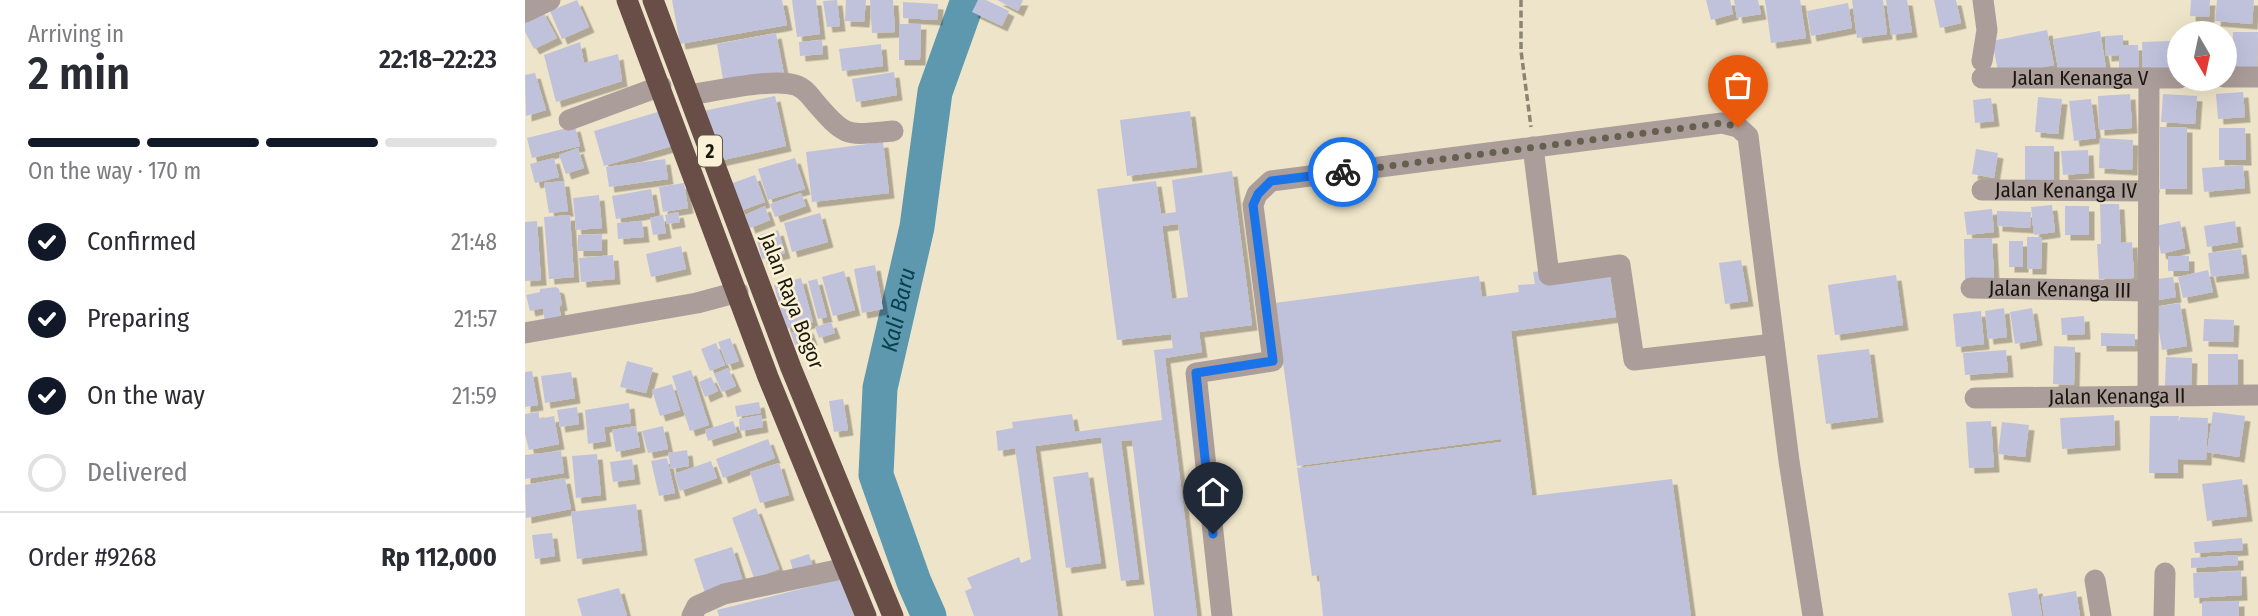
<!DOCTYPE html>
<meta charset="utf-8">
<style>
body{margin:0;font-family:"Fira Sans Condensed",sans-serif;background:#f2f2f3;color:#2b2b33;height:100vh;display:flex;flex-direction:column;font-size:26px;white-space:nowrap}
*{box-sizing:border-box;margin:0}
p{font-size:23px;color:#7c7c81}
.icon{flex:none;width:38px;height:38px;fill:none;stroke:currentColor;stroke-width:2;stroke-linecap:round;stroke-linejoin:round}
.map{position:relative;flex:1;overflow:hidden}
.details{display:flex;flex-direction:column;background:#fff;width:525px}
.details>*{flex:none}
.needle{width:46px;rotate:171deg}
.controls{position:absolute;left:1642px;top:21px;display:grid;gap:14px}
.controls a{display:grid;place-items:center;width:70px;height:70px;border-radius:50%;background:#fff;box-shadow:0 7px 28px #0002;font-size:35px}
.pin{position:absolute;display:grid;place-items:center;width:60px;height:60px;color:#fff;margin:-72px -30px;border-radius:50% 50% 50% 0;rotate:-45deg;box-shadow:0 0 7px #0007}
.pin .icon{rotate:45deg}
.courier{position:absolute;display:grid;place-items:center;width:70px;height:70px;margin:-35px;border:5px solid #1a73e8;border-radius:50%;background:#fff;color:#222;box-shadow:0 2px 9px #0007}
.head em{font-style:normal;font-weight:600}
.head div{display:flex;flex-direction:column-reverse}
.head{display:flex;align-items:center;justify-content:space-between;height:119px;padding:0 28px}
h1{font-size:46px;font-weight:600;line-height:52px}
.bar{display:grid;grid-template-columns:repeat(4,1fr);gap:10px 7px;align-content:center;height:84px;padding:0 28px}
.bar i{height:9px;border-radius:5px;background:#e1e1e2}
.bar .current{background:#111827}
.bar p{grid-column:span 4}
.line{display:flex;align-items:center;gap:18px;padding:0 28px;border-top:2px solid #e1e1e2}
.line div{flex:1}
ol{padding:0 28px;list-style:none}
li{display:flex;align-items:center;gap:21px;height:77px}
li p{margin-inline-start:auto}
li .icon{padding:7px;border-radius:50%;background:#111827;color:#fff;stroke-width:4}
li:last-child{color:#7c7c81}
li i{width:38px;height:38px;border:4px solid #e1e1e2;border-radius:50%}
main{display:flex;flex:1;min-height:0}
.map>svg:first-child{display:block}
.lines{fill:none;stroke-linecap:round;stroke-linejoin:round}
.river{stroke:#5d98ae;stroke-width:35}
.building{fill:#c0c2dc;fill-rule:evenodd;filter:url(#shadow)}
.path{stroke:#8b8471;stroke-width:3.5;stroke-dasharray:7 3.5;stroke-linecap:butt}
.minor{stroke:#ab9d99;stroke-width:21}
.highway{stroke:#684e46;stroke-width:21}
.done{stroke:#645f4f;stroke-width:7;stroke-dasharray:0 12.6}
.route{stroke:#1a73e8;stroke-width:9}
.labels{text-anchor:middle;stroke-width:5;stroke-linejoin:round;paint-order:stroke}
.shield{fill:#fbf1d6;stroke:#5e5849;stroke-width:2}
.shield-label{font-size:19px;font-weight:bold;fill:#1a170d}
.street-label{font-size:21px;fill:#1a170d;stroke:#fbf1d6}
.water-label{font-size:23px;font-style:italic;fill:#094050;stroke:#fbf1d6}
</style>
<main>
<section class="details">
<div class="head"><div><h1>2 min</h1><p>Arriving in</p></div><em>22:18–22:23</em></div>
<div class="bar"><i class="current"></i><i class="current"></i><i class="current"></i><i></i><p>On the way · 170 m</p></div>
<ol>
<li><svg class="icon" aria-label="check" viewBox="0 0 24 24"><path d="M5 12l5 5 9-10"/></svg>Confirmed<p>21:48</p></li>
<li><svg class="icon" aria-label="check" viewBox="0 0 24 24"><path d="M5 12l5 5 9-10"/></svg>Preparing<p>21:57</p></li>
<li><svg class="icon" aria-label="check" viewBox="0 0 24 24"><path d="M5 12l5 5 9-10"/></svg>On the way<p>21:59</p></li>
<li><i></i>Delivered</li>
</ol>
<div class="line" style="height:91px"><div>Order #9268</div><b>Rp 112,000</b></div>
</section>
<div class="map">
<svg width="1733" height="616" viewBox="0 0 1733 616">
<defs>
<filter id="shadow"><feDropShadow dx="5.5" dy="5.5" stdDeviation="0" flood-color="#0004"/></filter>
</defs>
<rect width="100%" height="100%" fill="#eee4c9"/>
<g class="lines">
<path class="river" id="s1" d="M404 616 389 582 351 475 355 388 392 227 410 92 443 0"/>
</g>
<g class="building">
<polygon points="52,0 64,27 37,39 25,11"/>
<polygon points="147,0 257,0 262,25 155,44"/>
<polygon points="267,0 291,0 295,34 272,37"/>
<polygon points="312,0 315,26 302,27 298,1"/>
<polygon points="321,0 341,0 339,22 320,21"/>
<polygon points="345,0 368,0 370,32 347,33"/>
<polygon points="453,0 461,0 484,11 477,26 447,12"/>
<polygon points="472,0 498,0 493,11"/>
<polygon points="1181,0 1205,0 1208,14 1186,20"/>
<polygon points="1209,0 1233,0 1236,14 1212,18"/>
<polygon points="1240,0 1275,0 1281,38 1246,43"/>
<polygon points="1327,0 1358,0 1362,34 1332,38"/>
<polygon points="1361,0 1382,0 1387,32 1366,35"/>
<polygon points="1409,0 1431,0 1436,23 1415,28"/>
<polygon points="1666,0 1685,0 1684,17 1665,16"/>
<polygon points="1692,0 1729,0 1727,24 1690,21"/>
<polygon points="378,2 413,4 412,20 378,18"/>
<polygon points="1323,3 1327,28 1286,36 1282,11"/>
<polygon points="17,10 32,38 9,49 0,32 0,19"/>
<polygon points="374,24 396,24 395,60 374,60"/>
<polygon points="1522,30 1529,65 1474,76 1467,41"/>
<polygon points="1575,31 1581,68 1534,75 1528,39"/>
<polygon points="1708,32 1733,32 1732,71 1707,71"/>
<polygon points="251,33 259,74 199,85 192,44"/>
<polygon points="1598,35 1598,45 1613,45 1614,67 1594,68 1594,55 1581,56 1580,36"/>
<polygon points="297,40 298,54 275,56 274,42"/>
<rect x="1649" y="40" width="5" height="30"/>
<polygon points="1646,41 1647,71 1618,72 1617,42"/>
<polygon points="55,42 59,63 93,54 97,81 31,102 19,55"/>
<polygon points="1699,42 1706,43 1704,72 1699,72"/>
<polygon points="356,44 358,66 317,71 314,49"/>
<polygon points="369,72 372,95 331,102 327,79"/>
<polygon points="10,73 21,110 1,116 0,75"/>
<polygon points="1718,92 1720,117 1693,119 1691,94"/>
<polygon points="1605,94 1607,128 1574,130 1573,96"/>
<polygon points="1638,94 1672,96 1670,124 1636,122"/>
<polygon points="250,96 261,146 189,162 178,111"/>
<polygon points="1513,97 1537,99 1533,134 1510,132"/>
<polygon points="1466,98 1469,121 1450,123 1448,100"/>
<polygon points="1566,99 1571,138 1549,141 1544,101"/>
<polygon points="136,111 147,146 79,166 69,131"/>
<polygon points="665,111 672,167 602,176 595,120"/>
<polygon points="50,126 55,146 7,158 2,138"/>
<rect x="1635" y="127" width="27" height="62"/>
<polygon points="1694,128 1720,128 1721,160 1694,160"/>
<polygon points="1575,138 1608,140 1607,170 1574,168"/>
<polygon points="358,142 364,193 287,202 281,152"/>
<rect x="1500" y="146" width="29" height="35"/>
<polygon points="53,148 59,168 41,174 34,155"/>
<polygon points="1451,149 1473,153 1469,178 1447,174"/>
<polygon points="1563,150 1564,173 1538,175 1536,151"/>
<polygon points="29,158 34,177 10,183 5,164"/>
<polygon points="270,158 280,189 243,200 233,169"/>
<polygon points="140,159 143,179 84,187 81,167"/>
<polygon points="1718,165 1720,188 1679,192 1677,168"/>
<path d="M707 171 727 325 674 332 677 352 640 358 672 616H629L607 440 596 441 614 579 596 581 576 437 510 446 533 616H449L440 591 447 588 442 578 494 557 496 563 506 559 490 448 473 451 471 431 488 428 487 422 547 414 550 432 637 420 629 350 648 348 646 334 592 340 572 189 631 181 636 214 651 212 647 180ZM653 224 663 297 647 299 637 226Z"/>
<polygon points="230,175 240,202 215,211 205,184"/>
<polygon points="39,181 43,211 24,213 19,183"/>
<polygon points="159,183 163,208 138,212 134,187"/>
<polygon points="126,189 130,212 91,219 87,196"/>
<polygon points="276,193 281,206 250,217 245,204"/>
<polygon points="74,195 77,228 51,230 48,198"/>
<polygon points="1575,204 1594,204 1596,243 1607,242 1609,278 1574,279 1572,244 1576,244"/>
<polygon points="1527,205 1530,232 1509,235 1506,207"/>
<polygon points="240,206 245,220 225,228 220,215"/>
<rect x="1540" y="206" width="24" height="29"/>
<polygon points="1467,209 1469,232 1442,235 1439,212"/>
<polygon points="1472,211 1506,212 1505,228 1472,226"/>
<polygon points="153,212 155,222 142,224 140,215"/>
<polygon points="295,213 303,242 267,252 259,223"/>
<polygon points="45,215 49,277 24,279 19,217"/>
<polygon points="138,215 141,233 128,235 125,218"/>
<polygon points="12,221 16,280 0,281 0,222"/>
<polygon points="117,221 119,237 93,239 92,223"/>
<polygon points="1655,221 1660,248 1636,254 1630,226"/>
<polygon points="1710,221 1713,242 1682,247 1679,226"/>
<polygon points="253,230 260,253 237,259 231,236"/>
<polygon points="77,234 77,251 53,251 53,235"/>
<polygon points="1502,237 1517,237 1516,269 1502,269"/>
<polygon points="1467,238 1469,278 1440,279 1439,239"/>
<rect x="1484" y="241" width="14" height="26"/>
<polygon points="156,246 161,269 126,277 121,254"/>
<polygon points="1716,249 1719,273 1686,277 1683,253"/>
<polygon points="88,255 90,279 56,282 54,258"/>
<rect x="1643" y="256" width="21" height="15"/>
<polygon points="1216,260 1223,301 1200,304 1194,263"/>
<polygon points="1083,263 1091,317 986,331 1007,496 1147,479 1166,616 798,616 794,575 787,576 772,468 976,442 976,439 772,466 750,303 954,276 957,297 994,292 993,285 1010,284 1008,272"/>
<polygon points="350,265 358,309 337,313 329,269"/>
<polygon points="1683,270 1688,292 1658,298 1653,277"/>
<polygon points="319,271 330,310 308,316 297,277"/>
<polygon points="1371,275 1378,325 1310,335 1303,285"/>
<polygon points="1648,277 1651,297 1628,301 1625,280"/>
<polygon points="276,278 288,322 261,329 249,285"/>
<polygon points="292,279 302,317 293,319 283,281"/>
<polygon points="31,287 34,289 37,305 34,306 37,321 20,324 18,308 5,311 1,295 15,292 15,289"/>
<polygon points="1655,303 1662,346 1637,350 1630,307"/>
<polygon points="1479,308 1482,337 1463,339 1460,311"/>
<polygon points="1507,308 1512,340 1490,344 1485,312"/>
<polygon points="1456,311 1459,344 1431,347 1428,314"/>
<polygon points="1559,316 1560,334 1537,335 1536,318"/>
<polygon points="1679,319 1709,320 1708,342 1678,341"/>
<polygon points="306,322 310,333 294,338 290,327"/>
<polygon points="283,328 287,340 270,345 266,333"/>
<polygon points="1576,333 1610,334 1610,346 1576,346"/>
<polygon points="205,338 214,361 202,365 193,342"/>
<polygon points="191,343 200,365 185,371 176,349"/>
<polygon points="1529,346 1550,347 1549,385 1528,384"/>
<polygon points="1344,349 1353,417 1301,424 1292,355"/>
<polygon points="1481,350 1483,372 1440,375 1438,353"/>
<rect x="1683" y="354" width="30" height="31"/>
<polygon points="1641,357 1667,358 1666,387 1640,386"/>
<polygon points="102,361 128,368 121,393 95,387"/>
<polygon points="203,368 211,386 197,392 189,374"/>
<polygon points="166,370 184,425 165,431 147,376"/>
<polygon points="7,371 13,405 0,407 0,372"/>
<polygon points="46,372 50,398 20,403 16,376"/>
<polygon points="186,377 193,391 180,397 174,382"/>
<polygon points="147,384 155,410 135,416 127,390"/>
<polygon points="318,399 323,430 309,432 304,401"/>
<polygon points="234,402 236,413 212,417 210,406"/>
<polygon points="104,403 106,423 79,427 81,441 63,444 60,410"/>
<polygon points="52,407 54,424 35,427 32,410"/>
<polygon points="14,412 14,419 29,416 34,444 4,450 0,434 0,414"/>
<polygon points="1688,412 1720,416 1714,457 1682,452"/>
<polygon points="236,415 238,427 215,431 214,419"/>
<polygon points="1589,415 1590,445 1537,449 1535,418"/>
<polygon points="1625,416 1654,416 1653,426 1655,417 1683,418 1681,460 1653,459 1653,473 1624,473"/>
<polygon points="208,421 212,432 183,441 180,430"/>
<polygon points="1466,421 1469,467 1444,468 1441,422"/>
<polygon points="1477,422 1504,425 1500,457 1473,454"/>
<polygon points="111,426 115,447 91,452 87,430"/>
<polygon points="138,426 143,449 123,453 117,431"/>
<polygon points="243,439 250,458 198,478 191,459"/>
<polygon points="162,450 164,466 146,469 143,453"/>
<polygon points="36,451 39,473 0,479 0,455"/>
<polygon points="72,454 76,495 51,498 47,456"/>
<polygon points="142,458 150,493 134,496 126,461"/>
<polygon points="107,459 110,479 88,482 85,462"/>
<polygon points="186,461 192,478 155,491 149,474"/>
<polygon points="254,463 264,495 235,503 225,472"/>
<polygon points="563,472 576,563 541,568 528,477"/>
<polygon points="40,478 46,509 1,518 0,485"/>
<polygon points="1717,479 1722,516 1682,521 1677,484"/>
<polygon points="111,504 117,550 52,559 46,512"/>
<polygon points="231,508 254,569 229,578 207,518"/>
<polygon points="27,533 30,556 10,559 7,535"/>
<polygon points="1717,538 1718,550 1670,553 1669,542"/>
<polygon points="207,547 218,581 180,593 169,559"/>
<polygon points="284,554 289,571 270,577 265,560"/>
<polygon points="1713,555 1713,565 1666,568 1666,558"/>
<polygon points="1716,571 1717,595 1669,598 1668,573"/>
<polygon points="315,579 329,616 194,616 192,610"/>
<polygon points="94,588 102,616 57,616 52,599"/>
<polygon points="1512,588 1517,616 1487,616 1483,593"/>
<polygon points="1551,591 1555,616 1519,616 1516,597"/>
<polygon points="1714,601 1714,616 1677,616 1677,602"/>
</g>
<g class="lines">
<polyline class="path" points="996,0 996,51 1006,127"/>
<g class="minor">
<polyline points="0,12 25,0"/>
<polyline points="1457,61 1462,30 1458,0"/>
<polyline points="1699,77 1733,77"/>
<path id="s2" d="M1457 78H1654"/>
<path d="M164 95C190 91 247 78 270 85 280 88 284 95 290 102 322 139 321 135 368 131"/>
<polyline points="44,120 136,86"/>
<polyline points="1008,147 1024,275 1095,265 1109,360 1249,344"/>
<path id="s3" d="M1457 190 1624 191"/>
<path id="s4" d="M1446 288 1623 291"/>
<polyline points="0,333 172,303 213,292"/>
<polyline points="1623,396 1624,78"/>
<path id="s5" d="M1450 398 1733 395"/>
<polyline points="1570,580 1576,616"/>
<polyline points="167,616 172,606 199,594 321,568"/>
<polyline points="697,616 671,373 748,361 728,205 732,194 746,181 1197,123 1213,127 1223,136 1264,461 1288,616"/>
<polyline points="1639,616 1640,573"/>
</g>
<g class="highway">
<polyline points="102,0 243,377 341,616"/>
<polyline points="128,0 266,368 368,616"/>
</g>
</g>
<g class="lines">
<polyline class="done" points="818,172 1197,123 1213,127"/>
<polyline class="route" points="688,534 671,373 748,361 728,205 733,194 746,181 818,172"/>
</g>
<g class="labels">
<rect class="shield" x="173" y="135.5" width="24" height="31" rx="5"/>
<g class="shield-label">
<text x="185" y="158">2</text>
</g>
<g class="street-label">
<text dy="7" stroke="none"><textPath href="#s2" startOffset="98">Jalan Kenanga V</textPath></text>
<text dy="7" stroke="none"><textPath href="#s3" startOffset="84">Jalan Kenanga IV</textPath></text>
<text dy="7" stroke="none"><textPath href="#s4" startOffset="89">Jalan Kenanga III</textPath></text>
<text transform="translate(267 301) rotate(69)" y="7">Jalan Raya Bogor</text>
<text dy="7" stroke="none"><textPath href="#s5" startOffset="142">Jalan Kenanga II</textPath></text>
</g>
<g class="water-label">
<text dy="8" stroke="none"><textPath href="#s1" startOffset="318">Kali Baru</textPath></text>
</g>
</g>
</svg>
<div class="controls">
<a><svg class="needle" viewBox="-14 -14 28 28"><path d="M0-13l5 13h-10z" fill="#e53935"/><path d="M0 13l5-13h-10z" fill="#7c7c81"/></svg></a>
</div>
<div class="pin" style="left:1213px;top:127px;background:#ea580c"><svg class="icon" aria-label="bag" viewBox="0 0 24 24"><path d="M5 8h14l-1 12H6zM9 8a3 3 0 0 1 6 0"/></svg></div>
<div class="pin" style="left:688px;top:534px;background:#1f2937"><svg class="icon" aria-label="home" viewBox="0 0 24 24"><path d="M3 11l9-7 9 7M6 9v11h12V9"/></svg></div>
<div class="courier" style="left:818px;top:172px"><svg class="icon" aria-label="bike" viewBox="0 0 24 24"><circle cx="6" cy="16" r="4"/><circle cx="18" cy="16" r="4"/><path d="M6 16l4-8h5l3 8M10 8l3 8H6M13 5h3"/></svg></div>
</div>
</main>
